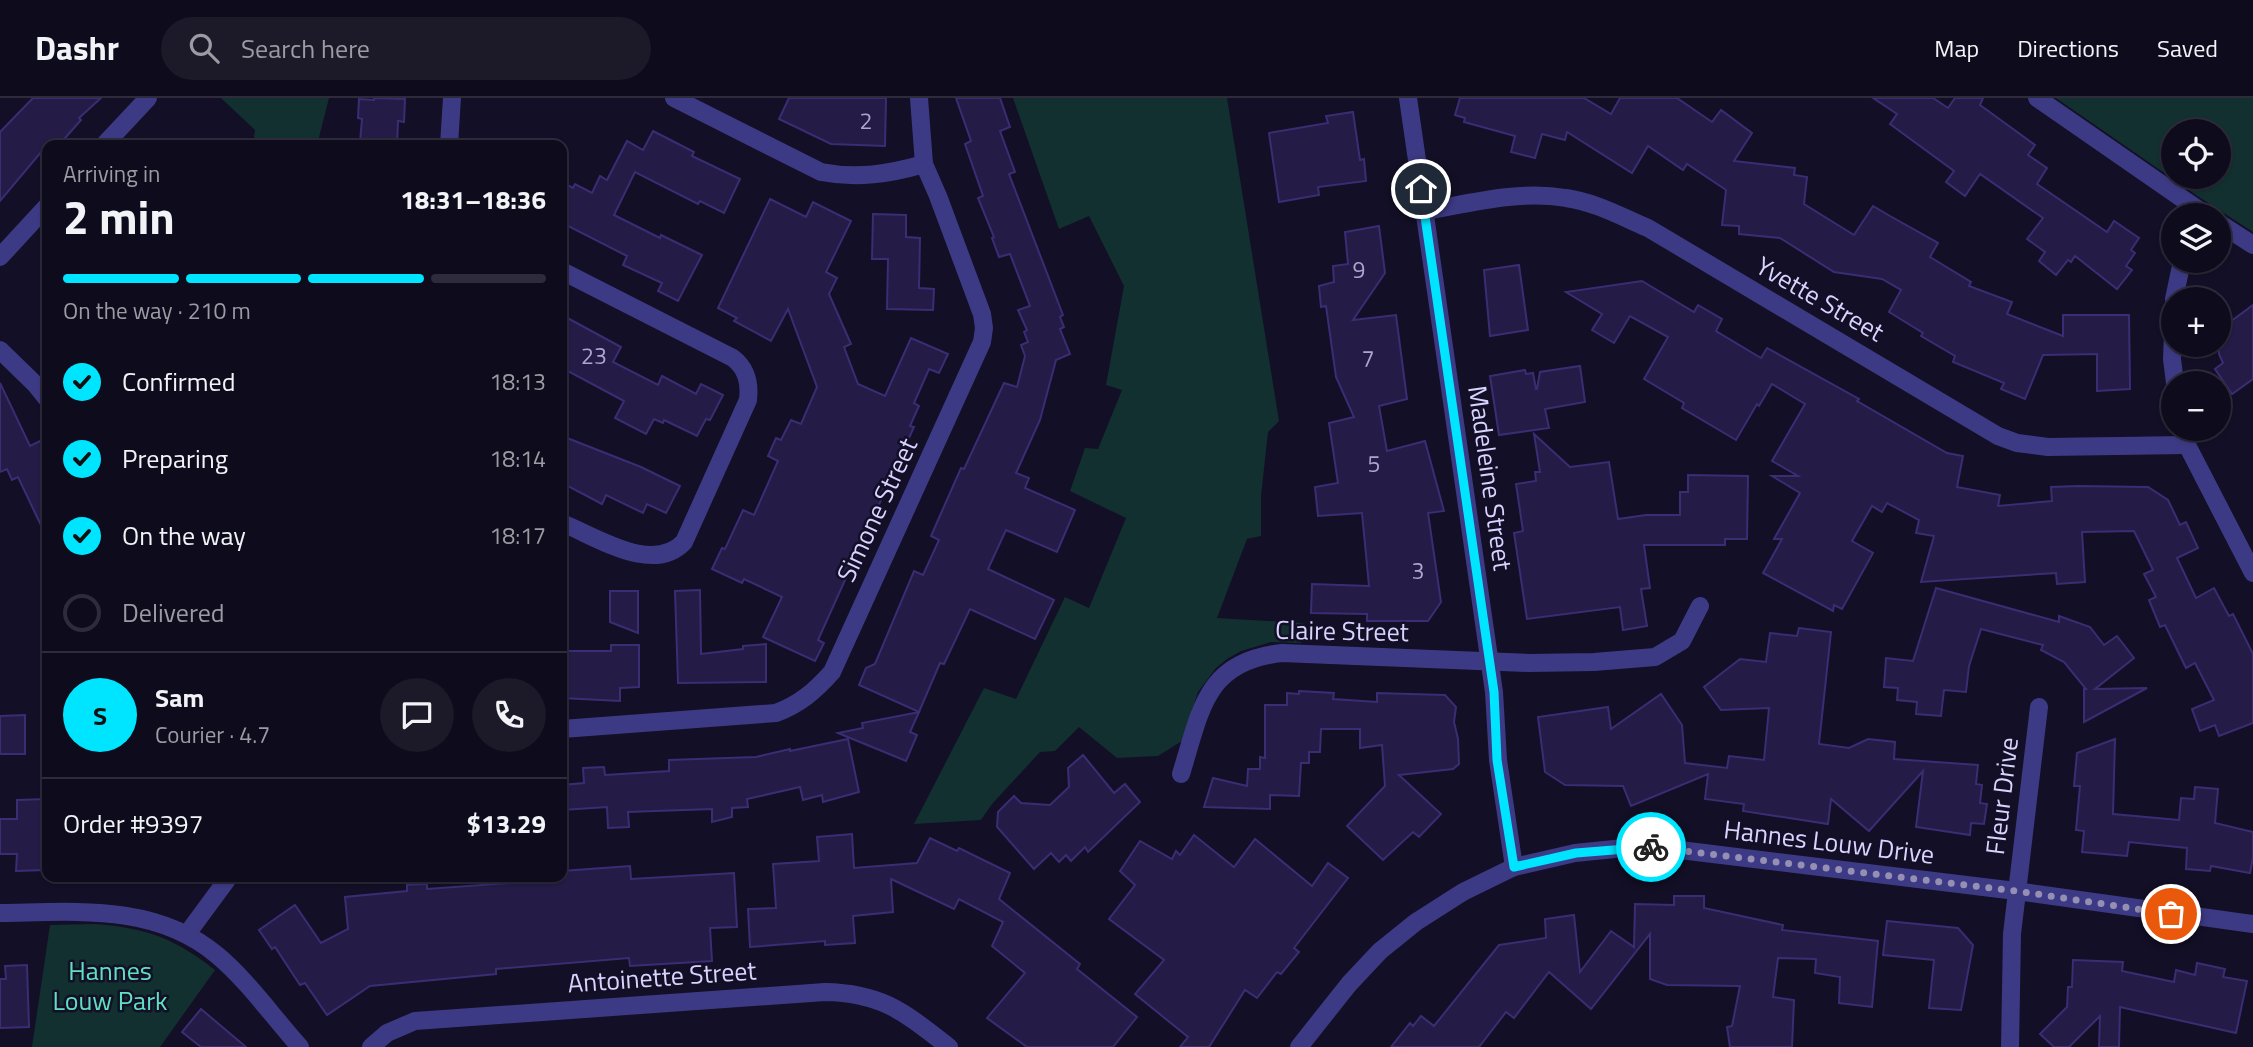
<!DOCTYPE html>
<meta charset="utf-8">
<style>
body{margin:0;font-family:"Titillium Web",sans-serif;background:#1c1929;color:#f1f3f6;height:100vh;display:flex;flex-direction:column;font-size:26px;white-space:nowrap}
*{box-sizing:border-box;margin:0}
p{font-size:23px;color:#9b9ba3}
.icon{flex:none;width:38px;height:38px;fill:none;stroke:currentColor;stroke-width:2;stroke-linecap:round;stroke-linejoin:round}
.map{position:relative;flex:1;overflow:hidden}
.drawer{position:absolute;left:42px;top:42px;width:525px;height:742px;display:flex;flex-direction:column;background:#0e0b1c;border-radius:14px;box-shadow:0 2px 5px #0004,0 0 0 2px #2e2b3b}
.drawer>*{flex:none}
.buttons{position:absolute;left:2161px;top:21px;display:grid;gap:14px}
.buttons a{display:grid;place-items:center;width:70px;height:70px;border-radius:50%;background:#0e0b1c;box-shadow:0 2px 5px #0004,0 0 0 2px #2e2b3b;font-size:35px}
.pin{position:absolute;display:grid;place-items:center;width:60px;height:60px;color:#fff;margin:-30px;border:4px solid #fff;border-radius:50%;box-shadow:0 2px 7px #0007}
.courier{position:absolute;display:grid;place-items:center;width:70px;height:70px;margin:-35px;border:5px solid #00e5ff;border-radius:50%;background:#fff;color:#222;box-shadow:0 2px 9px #0007}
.headline em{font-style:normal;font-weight:700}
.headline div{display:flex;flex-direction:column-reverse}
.headline{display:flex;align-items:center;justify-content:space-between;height:119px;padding:0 21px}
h1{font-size:46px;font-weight:700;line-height:52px}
.bar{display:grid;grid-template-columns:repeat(4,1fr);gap:10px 7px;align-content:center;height:84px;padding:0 21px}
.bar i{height:9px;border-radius:5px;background:#2e2b3b}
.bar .selected{background:#00e5ff}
.bar p{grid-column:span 4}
.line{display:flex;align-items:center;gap:18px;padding:0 21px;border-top:2px solid #2e2b3b}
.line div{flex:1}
.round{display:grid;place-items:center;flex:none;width:74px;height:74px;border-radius:37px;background:#1c1929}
ol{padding:0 21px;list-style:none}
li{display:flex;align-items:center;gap:21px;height:77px}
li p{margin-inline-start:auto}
li .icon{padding:7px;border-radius:50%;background:#00e5ff;color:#111;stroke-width:4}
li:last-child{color:#9b9ba3}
li i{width:38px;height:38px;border:4px solid #2e2b3b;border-radius:50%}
header{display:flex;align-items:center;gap:42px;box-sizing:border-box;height:98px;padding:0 35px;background:#0e0b1c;border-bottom:2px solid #2e2b3b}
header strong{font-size:33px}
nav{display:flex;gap:38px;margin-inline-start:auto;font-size:24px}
.search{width:490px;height:63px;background:#1c1929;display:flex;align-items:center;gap:18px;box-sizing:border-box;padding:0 24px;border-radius:38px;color:#9b9ba3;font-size:26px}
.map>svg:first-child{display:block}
.green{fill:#12302f;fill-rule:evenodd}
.building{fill:#241b47;stroke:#3b2d73;stroke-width:2}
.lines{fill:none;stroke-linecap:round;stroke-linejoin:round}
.minor{stroke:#3d3a85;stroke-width:18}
.tertiary{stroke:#3d3a85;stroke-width:18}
.done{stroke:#948fb3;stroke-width:7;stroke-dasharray:0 12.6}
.route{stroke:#00e5ff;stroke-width:9}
.labels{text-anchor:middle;stroke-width:5;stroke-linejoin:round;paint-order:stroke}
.number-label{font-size:23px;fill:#aca6d1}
.street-label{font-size:26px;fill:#d9d4ff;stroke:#130f26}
.park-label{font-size:26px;fill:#5fe0c0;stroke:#130f26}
</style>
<header>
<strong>Dashr</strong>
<div class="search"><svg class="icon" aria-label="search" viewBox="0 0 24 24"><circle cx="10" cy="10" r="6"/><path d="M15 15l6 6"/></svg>Search here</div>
<nav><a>Map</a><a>Directions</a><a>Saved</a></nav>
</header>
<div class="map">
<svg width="2253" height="949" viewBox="0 0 2253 949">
<rect width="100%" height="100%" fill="#130f26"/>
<g class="green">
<polygon points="221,0 329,0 317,47 253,47 255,32"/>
<polygon points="1013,0 1227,0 1279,323 1268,334 1261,398 1261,438 1247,441 1217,520 1303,525 1301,545 1271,544 1241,553 1227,561 1216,570 1198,594 1182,643 1158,658 1117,660 1079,629 1055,653 1040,654 992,706 981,722 914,726 984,590 1016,601 1065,499 1089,510 1126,420 1070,393 1085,350 1098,351 1122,292 1106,287 1124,188 1089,118 1059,131"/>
<path d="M2056 0H2253V134L2196 97ZM2174 33H2219V79H2174Z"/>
<path d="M95 826C147 830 174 840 215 872L160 949H32L50 827Z"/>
</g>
<g class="building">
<polygon points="33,0 101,0 79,20 81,22 59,47 47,47 0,103 0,34"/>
<polygon points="374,0 405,1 404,24 398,23 397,47 370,47 370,45 360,44 362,21 358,20 359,1 374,2"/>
<polygon points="789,0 886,0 885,48 831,46 779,21"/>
<polygon points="956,0 1000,0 1010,29 1000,33 1015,74 1009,76 1063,217 1060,219 1064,229 1060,231 1070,256 1056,262 1040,322 1016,375 1029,380 1025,390 1075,412 1057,454 1006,432 988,471 1054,502 1035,541 970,511 944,566 940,565 919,614 859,587 866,570 875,566 914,473 923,477 939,442 931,438 961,370 964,371 1004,285 1017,289 1025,258 1021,247 1028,244 1024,234 1027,232 1018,212 1030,208 1010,156 999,159 992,140 994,139 978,100 983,98 965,46 971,43"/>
<polygon points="1460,0 1584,0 1611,16 1620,0 1677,0 1712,24 1721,12 1752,35 1734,63 1795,70 1794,77 1807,79 1804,106 1854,137 1873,108 1890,118 1938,145 1930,159 1971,184 1969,188 2012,204 2007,216 2063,238 2063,217 2129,217 2130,291 2097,293 2097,256 2043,257 2025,301 2001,291 2004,285 1953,264 1955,258 1921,238 1923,235 1889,214 1901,192 1882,181 1834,174 1780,140 1739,136 1739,128 1722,127 1726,92 1687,66 1683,72 1648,48 1632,75 1567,34 1565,42 1542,36 1535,60 1511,54 1515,38 1464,24 1465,20 1455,17"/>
<polygon points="1873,0 1933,0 1948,10 1955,0 1983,0 1980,7 2035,47 2028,57 2047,70 2037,86 2107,134 2114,123 2139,140 2131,152 2135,155 2126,168 2132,172 2117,191 2075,158 2071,164 2068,162 2056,177 2039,163 2045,154 2027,141 2043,120 1980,76 1965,98 1946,84 1954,73 1890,26 1897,16"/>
<polygon points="1353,14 1360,62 1364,61 1366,83 1318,89 1319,97 1279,104 1269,35 1328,25 1326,18"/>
<polygon points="653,33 694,54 692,58 740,81 724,115 700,103 698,106 635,74 614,117 660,140 661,137 702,157 678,203 658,193 662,185 623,167 627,158 562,125 562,84 573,90 575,86 592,95 600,78 607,82 627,43 643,52"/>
<polygon points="770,101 806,119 813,104 851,123 826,174 837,180 829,196 851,246 844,249 858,286 885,298 911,240 948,256 939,275 929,271 914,305 919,308 910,328 914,329 818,542 824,545 815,563 763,539 782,499 744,481 742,485 712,471 722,450 725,451 743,412 754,417 778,363 768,358 776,340 781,342 791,322 801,326 817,289 788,211 771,243 734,223 737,220 718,210"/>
<polygon points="873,116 906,117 906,139 920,140 919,190 934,191 933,212 887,211 888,161 872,161"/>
<polygon points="1379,128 1385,175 1353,222 1396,217 1407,301 1379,308 1387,353 1425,343 1444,413 1428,415 1441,504 1428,523 1367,523 1367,516 1311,515 1312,486 1369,488 1362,415 1318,418 1315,389 1338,385 1329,325 1354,319 1336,279 1326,208 1321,209 1319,188 1334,184 1333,168 1348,166 1345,134"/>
<polygon points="1519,167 1528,232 1490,238 1484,172"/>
<polygon points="1642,183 1694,214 1698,207 1722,221 1716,233 1761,260 1767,250 1859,301 1857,303 1947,355 1963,358 1957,389 2000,397 1998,408 2052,403 2051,389 2078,388 2148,389 2168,402 2180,427 2186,424 2198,450 2177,460 2196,500 2214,490 2229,518 2233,516 2253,556 2253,625 2219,638 2215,627 2200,633 2192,611 2214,602 2195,565 2186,570 2165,527 2160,529 2149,502 2156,499 2144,476 2153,472 2134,433 2082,434 2085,484 2057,486 2056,475 1921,484 1934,438 1916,435 1919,422 1887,405 1882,414 1872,408 1852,443 1873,455 1842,511 1834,507 1833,513 1763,475 1782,441 1774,441 1800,395 1772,378 1798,378 1772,363 1805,306 1772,286 1759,308 1757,306 1736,342 1682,310 1684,305 1644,281 1668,239 1630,218 1614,245 1592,232 1602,216 1566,194"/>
<polygon points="2253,207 2253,281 2232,296 2215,271 2223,265 2219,256 2219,232"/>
<polygon points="562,217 621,249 613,264 658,287 662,278 696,296 701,286 723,297 710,322 706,321 697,338 664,322 663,325 654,321 646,336 615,320 624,303 562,270"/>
<polygon points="1580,268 1585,304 1545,311 1549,330 1499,337 1490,278 1525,272 1526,276 1533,275 1536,291 1537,291 1540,274"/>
<polygon points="0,285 30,348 40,343 47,357 47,440 18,379 12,382 7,371 0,374"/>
<polygon points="1534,336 1570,369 1609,364 1618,421 1646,417 1680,417 1680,394 1688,394 1688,377 1748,378 1747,441 1725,441 1725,447 1644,447 1650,490 1641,491 1647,528 1623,532 1620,509 1527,521 1514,435 1523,433 1516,386 1536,383 1535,374 1540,374"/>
<polygon points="562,338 641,369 680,388 666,415 647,406 643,415 606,397 602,406 562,385"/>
<polygon points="1936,490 2059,524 2059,518 2090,529 2104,547 2117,538 2134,560 2095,591 2147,590 2084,624 2084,591 2086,591 2064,564 2041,552 2043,547 1981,531 1969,568 1966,594 1944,592 1941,618 1916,616 1917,604 1897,602 1898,590 1884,589 1886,560 1913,563"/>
<polygon points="700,492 701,556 743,551 743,548 766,546 766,584 678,585 675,493"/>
<polygon points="610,493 638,493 638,535 610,524"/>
<polygon points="1799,530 1831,534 1819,646 1849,650 1868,641 1895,644 1894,661 1978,667 1976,686 1982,687 1980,705 1987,706 1984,726 1971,725 1970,737 1916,729 1923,673 1869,733 1831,701 1828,726 1743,713 1744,706 1705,701 1708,676 1631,708 1623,688 1565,687 1545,674 1538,619 1608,609 1611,631 1661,596 1682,627 1685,665 1727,670 1729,658 1764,662 1769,610 1721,612 1704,589 1740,561 1766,564 1770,535 1797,538"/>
<polygon points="611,547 639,547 639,589 620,590 620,603 562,600 562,553 611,553"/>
<polygon points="1299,593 1334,595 1333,601 1377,604 1377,595 1445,597 1456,609 1454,624 1458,641 1459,666 1453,671 1399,677 1441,716 1419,739 1413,734 1383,762 1347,728 1385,688 1382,647 1360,650 1360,631 1321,631 1320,654 1309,654 1309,665 1301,665 1299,698 1270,697 1270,711 1204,709 1213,680 1247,688 1248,671 1260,671 1260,659 1265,660 1265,607 1287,607 1287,595 1299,596"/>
<polygon points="919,614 910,634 917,637 906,663 838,635 863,630 862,625"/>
<polygon points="25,617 25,656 0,656 0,618"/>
<polygon points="848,641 859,694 823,704 822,697 803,702 800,689 747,701 748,709 732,710 732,719 712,724 712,711 628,714 629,729 608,730 607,709 563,712 562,687 584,685 583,670 604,669 605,677 669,673 669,662 756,659 790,651 790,653"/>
<polygon points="2115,641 2113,716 2179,722 2181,700 2194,701 2195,689 2218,691 2215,725 2253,734 2253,759 2250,775 2211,768 2210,773 2186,771 2187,750 2129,744 2127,758 2082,754 2084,733 2076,732 2080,688 2074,688 2077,655"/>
<polygon points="1083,657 1114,695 1125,686 1140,704 1088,754 1085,749 1071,763 1066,757 1059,764 1051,755 1034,771 997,729 998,714 1014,698 1021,705 1050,707 1069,689 1068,670"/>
<polygon points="47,701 47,749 45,749 45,772 16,773 17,756 0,756 0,721 17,721 17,702"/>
<polygon points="852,736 854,770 917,765 930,740 957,753 959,750 1010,775 999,801 1080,866 1077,871 1137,919 1113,949 1027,949 987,920 1025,875 992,848 1003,824 959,801 954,811 891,781 893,814 853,818 855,845 825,847 825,843 750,849 748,811 776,810 773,766 819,763 817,739"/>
<polygon points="1194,737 1234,769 1255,741 1312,788 1328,765 1348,780 1294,850 1299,854 1281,876 1277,874 1257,900 1245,892 1209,949 1180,949 1188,939 1135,896 1164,862 1109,821 1135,787 1120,773 1140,743 1172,761 1176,753 1180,757"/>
<polygon points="630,768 631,781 734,775 737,829 710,830 712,863 630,868 629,860 496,871 496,876 370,888 327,917 305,885 300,887 275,849 272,851 259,832 295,807 321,845 348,831 345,799 407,793 407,787 427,786 427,791 511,785 511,779 562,779 562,773"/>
<polygon points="1674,798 1704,798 1704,810 1783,827 1782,832 1878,843 1872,909 1839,905 1840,879 1815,875 1816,861 1778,860 1773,899 1794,902 1792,949 1730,949 1727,929 1732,928 1740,888 1667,887 1650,881 1650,836 1591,911 1549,874 1514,920 1506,914 1479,949 1391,949 1410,925 1413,928 1421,918 1434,928 1499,847 1546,840 1545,821 1574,817 1580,874 1611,833 1634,849 1635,806 1674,807"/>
<polygon points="1887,823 1958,830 1973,847 1961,912 1929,910 1934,862 1883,857"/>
<polygon points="2073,862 2123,864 2122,873 2174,884 2176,872 2195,877 2197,865 2225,871 2223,879 2247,883 2236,935 2120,909 2119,949 2099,949 2100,918 2069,949 2054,949 2040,936 2067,909 2068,889 2072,889"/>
<polygon points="27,867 29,929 0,930 0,881 6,881 5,868"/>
<polygon points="201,911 246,949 201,949 182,934"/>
</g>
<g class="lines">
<g class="minor">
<path d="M674 0 821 74C857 81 889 76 924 66"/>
<polyline points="1408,0 1494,594 1498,662 1514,769"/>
<polyline points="2037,0 2206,117"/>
<polyline points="104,47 148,0"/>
<polyline points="449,47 452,0"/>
<path d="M1425 113C1471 105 1519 92 1566 100 1595 104 1622 119 1648 130L1998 338 2017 345 2048 349 2187 347"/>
<polyline points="2219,125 2253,147"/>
<polyline points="0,159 47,108"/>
<path d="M562 173 733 260C747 271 750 285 748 302L684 444C653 477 597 439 562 425"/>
<polyline points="2174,201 2182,163"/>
<polyline points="2174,210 2172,261 2175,285"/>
<polyline points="0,252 35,286 47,301"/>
<polyline points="2184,331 2187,347 2253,475"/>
<path d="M562 631 776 615C800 606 815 593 832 574L982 244 984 230 982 216 938 98 924 66 919 0"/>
<path d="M1181 676C1201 612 1205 563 1282 555L1529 565 1594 564 1655 559 1682 543 1700 508"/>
<path d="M0 815C75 814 155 805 217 857 248 883 273 919 300 949"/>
<polyline points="187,836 229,779"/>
<path d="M371 949 387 935 415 923 825 894C883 895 905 915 949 949"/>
<polyline points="2010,949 2012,836 2039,609"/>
</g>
<polyline class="tertiary" points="1299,949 1349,886 1380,853 1416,824 1463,794 1514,769 1575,755 1624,750 1680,752 2016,793 2253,826"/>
</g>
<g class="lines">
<polyline class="done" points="1651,749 2016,793 2171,816"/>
<polyline class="route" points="1421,91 1494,594 1497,662 1514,769 1576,755 1651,749"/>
</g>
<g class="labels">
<g class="number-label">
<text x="866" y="31">2</text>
<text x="1359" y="180">9</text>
<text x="594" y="266">23</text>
<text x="1368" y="269">7</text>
<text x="1374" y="374">5</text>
<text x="1418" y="481">3</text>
</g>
<g class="street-label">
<text transform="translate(1820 201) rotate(30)" y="9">Yvette Street</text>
<text transform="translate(1490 380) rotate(82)" y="9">Madeleine Street</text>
<text transform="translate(877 412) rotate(-65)" y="9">Simone Street</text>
<text transform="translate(1342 533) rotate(1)" y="9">Claire Street</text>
<text transform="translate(2002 698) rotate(-83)" y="9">Fleur Drive</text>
<text transform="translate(1829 744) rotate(7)" y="9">Hannes Louw Drive</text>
<text transform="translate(662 879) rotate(-4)" y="9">Antoinette Street</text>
</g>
<g class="park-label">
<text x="110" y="882">Hannes<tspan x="110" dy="30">Louw Park</tspan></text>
</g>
</g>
</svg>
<div class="buttons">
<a><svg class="icon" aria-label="locate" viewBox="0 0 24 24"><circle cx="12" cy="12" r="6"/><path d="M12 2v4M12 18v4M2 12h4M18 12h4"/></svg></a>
<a><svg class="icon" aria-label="layers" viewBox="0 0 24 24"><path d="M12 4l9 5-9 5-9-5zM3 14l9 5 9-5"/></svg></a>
<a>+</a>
<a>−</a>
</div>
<div class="pin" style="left:2171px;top:816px;background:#ea580c"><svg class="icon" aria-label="bag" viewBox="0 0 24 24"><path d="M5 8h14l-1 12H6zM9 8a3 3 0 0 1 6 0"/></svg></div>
<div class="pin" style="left:1421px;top:91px;background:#1f2937"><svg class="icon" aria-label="home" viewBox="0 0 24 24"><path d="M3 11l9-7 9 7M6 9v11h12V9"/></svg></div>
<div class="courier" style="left:1651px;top:749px"><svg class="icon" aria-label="bike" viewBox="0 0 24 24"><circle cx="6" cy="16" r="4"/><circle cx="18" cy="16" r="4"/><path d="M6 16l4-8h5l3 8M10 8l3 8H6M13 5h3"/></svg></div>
<section class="drawer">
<div class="headline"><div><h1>2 min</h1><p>Arriving in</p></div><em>18:31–18:36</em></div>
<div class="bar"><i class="selected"></i><i class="selected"></i><i class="selected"></i><i></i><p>On the way · 210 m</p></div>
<ol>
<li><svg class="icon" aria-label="check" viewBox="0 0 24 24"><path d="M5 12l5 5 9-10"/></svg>Confirmed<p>18:13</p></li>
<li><svg class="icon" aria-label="check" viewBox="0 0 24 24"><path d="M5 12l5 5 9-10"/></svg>Preparing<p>18:14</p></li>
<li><svg class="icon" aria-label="check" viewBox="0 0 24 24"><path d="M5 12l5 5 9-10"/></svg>On the way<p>18:17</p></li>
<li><i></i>Delivered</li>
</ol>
<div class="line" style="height:126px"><b class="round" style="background:#00e5ff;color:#111">S</b><div><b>Sam</b><p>Courier · 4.7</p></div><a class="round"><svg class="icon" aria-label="chat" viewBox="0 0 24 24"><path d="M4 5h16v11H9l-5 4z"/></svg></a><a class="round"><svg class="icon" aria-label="phone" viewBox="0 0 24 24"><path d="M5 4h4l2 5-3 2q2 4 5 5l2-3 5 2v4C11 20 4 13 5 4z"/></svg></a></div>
<div class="line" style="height:91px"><div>Order #9397</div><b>$13.29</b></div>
</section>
</div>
